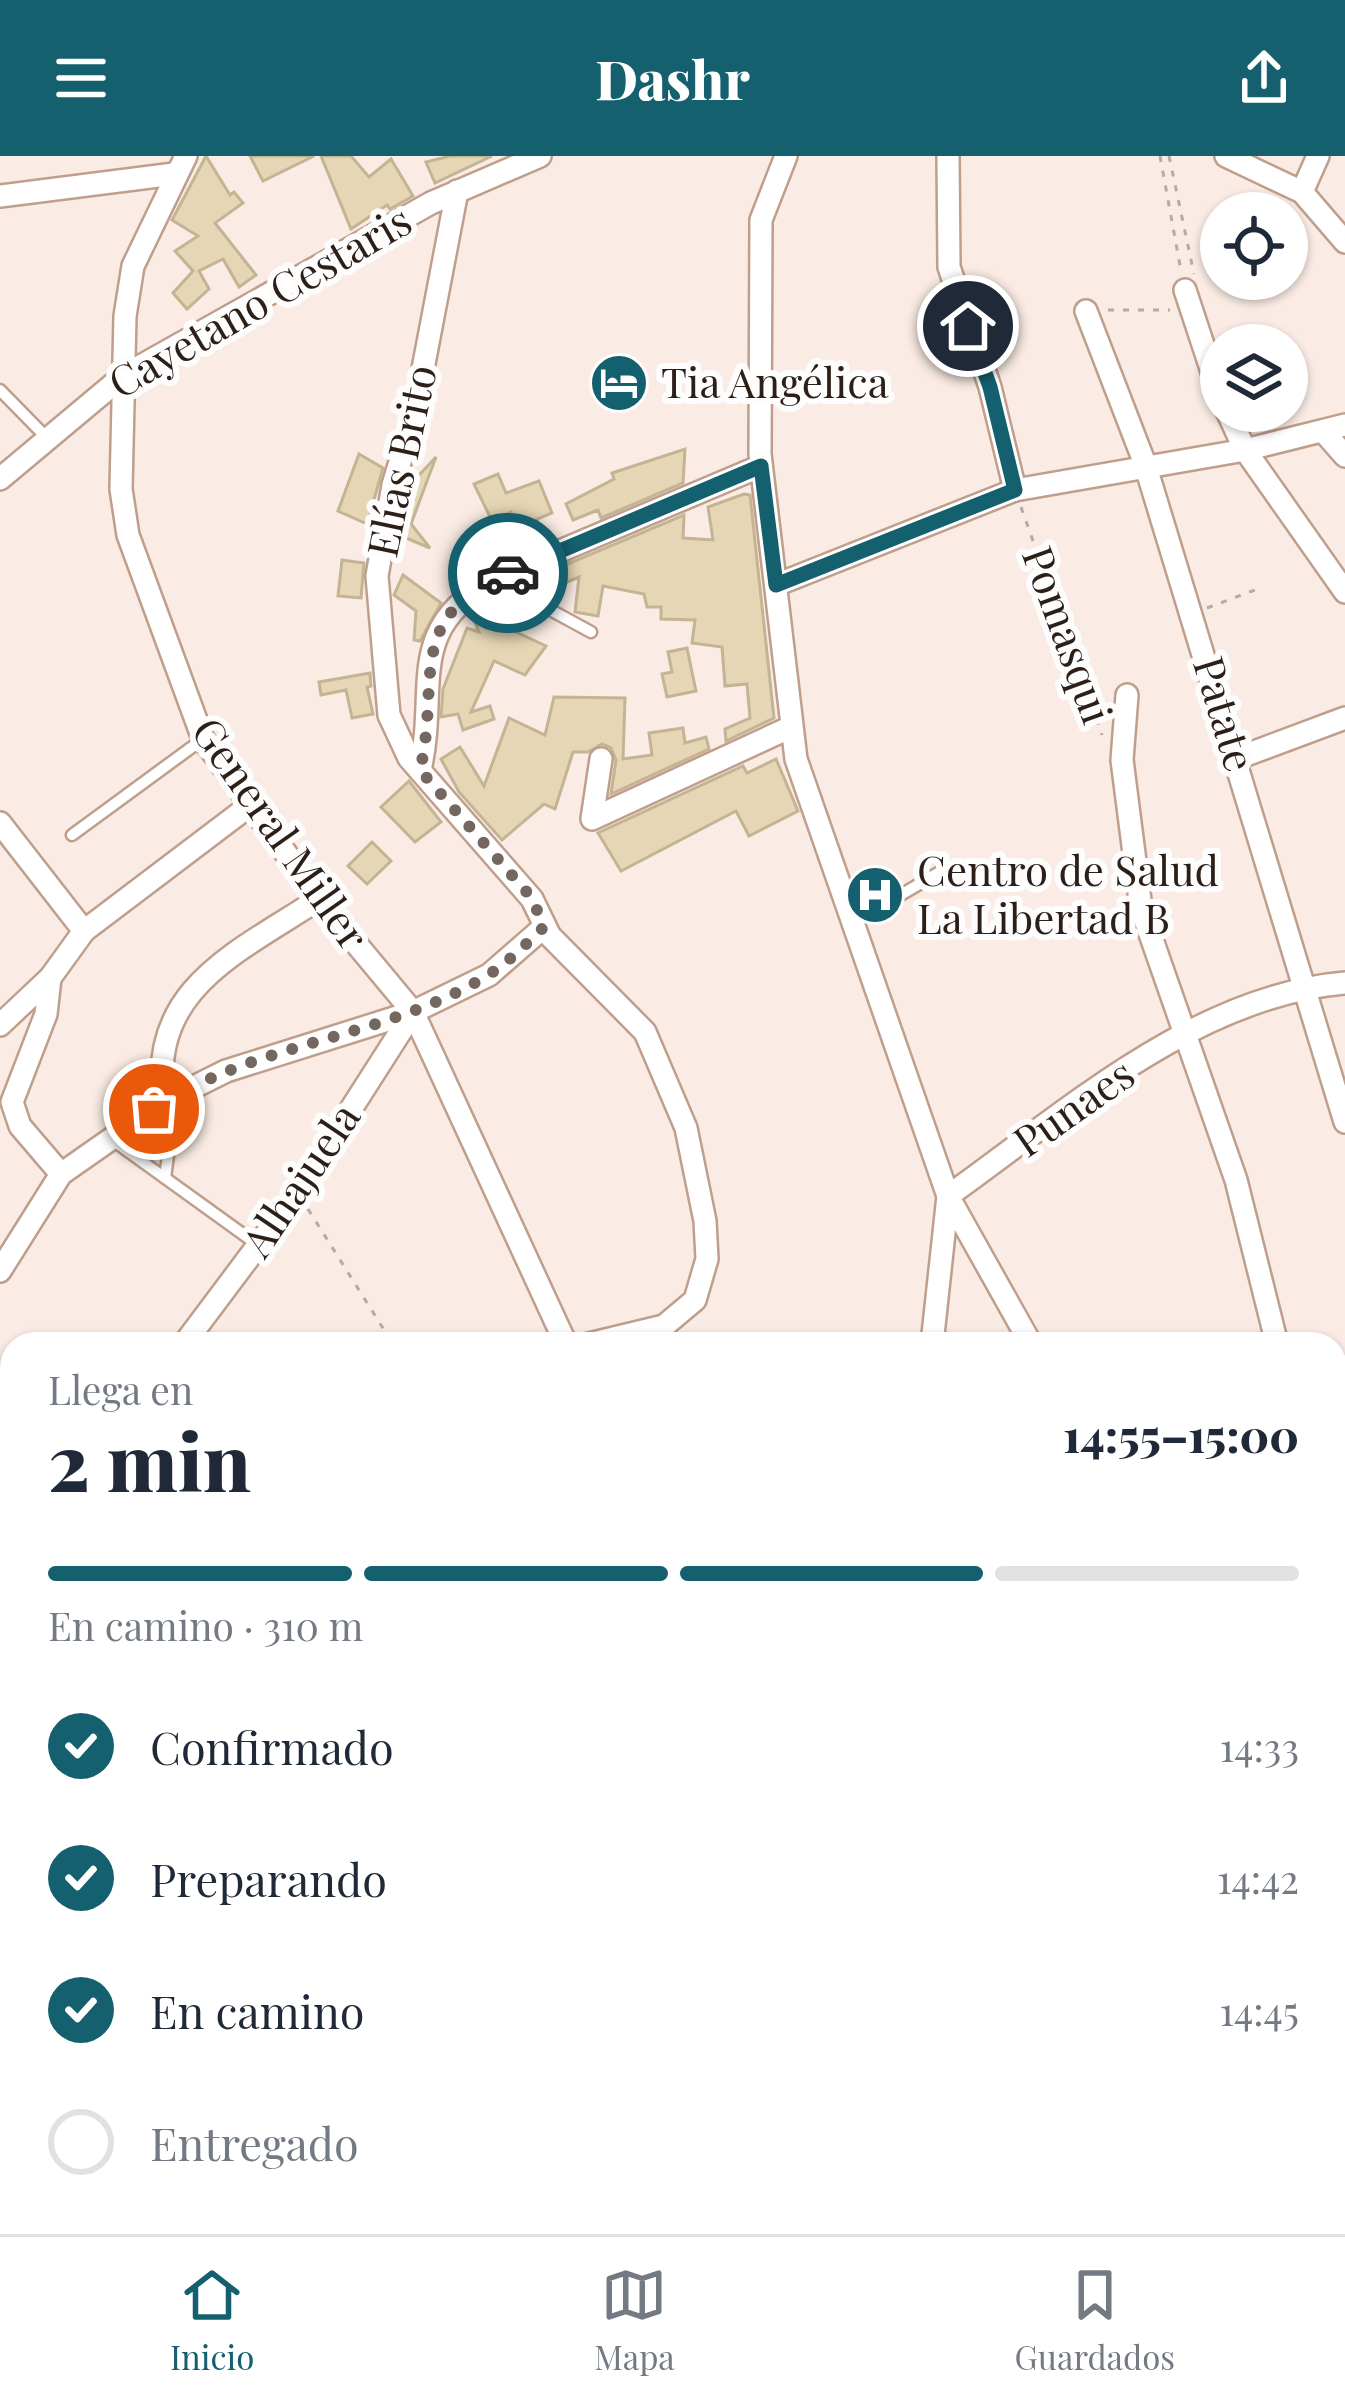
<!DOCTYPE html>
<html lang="es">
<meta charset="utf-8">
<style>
body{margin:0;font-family:"Playfair Display",serif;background:#f6f6f7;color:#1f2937;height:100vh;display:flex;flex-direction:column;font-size:45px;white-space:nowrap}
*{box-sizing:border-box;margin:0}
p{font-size:39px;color:#747a83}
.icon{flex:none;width:66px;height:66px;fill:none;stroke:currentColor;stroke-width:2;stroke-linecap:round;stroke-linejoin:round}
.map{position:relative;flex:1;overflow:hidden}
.side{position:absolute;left:0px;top:1176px;width:1347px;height:903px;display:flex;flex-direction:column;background:#fff;border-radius:36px 36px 0 0;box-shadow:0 3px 9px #0004}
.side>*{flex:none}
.buttons{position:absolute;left:1200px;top:36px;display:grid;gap:24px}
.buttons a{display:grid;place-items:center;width:108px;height:108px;border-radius:50%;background:#fff;box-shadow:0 3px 9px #0004;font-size:60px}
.pin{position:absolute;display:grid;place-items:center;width:102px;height:102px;color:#fff;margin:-51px;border:6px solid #fff;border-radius:50%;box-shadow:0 3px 12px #0007}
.courier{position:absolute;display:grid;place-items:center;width:120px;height:120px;margin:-60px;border:9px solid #15606e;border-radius:50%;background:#fff;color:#222;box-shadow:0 3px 15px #0007}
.head em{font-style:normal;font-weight:800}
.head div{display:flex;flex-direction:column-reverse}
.head{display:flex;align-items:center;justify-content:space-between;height:204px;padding:0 48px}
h1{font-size:78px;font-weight:800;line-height:90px}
.bar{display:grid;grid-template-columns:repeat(4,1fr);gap:18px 12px;align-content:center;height:144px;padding:0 48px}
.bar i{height:15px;border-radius:9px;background:#e0e1e3}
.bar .selected{background:#15606e}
.bar p{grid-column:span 4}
ol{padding:0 48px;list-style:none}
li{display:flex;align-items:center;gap:36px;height:132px}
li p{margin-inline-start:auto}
li .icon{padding:12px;border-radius:50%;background:#15606e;color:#fff;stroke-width:4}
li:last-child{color:#747a83}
li i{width:66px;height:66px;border:6px solid #e0e1e3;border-radius:50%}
header{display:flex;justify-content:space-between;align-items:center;height:156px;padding:0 48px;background:#15606e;color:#fff;font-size:54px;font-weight:800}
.tabs{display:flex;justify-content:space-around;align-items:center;height:168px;border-top:3px solid #e0e1e3;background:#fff;font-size:33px;color:#747a83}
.tabs a{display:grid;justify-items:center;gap:6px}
.tabs .selected{color:#15606e}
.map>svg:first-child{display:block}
.building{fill:#e6d6b6;stroke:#c3b494;stroke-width:3}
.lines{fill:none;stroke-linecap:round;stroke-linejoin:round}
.lane-casing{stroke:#bf9f8c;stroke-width:15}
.street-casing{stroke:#bf9f8c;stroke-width:26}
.primary-casing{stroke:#a24b4a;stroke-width:34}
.path{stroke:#b7aaa2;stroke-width:3;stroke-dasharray:6 9;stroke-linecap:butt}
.lane{stroke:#fff;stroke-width:10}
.street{stroke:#fff;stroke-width:21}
.primary{stroke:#eda1a3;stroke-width:30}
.done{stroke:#74675f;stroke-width:12;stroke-dasharray:0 21.6}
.route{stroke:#15606e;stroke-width:15}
.labels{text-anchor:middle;stroke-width:12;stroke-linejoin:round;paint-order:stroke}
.street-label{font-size:42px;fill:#2c1f18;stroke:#fdfdfd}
.poi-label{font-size:42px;fill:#2c1f18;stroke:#fdfdfd;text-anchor:start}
</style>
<header><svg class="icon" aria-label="menu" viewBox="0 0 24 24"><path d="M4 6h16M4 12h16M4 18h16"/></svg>Dashr<svg class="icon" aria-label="share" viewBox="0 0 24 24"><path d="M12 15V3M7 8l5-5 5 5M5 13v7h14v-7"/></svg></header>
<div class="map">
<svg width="1345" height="2078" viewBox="0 0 1345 2078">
<rect width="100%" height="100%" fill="#faece4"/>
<g class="building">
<polygon points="206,0 230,39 234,36 243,47 215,67 256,119 239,131 223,103 199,115 209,133 187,153 173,137 193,115 175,95 198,80 172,64"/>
<polygon points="250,0 314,0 263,25"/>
<polygon points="321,0 351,0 369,21 391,3 413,40 390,53 387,49 351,73"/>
<polygon points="450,0 492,0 435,27 426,6"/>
<polygon points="685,293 683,327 601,362 598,354 573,364 566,348 614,323 612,317"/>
<polygon points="359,298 383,312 367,368 338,355"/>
<polygon points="436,301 411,368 430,392 399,379 408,331"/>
<polygon points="498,318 506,337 539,325 552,357 537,363 545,385 524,393 519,380 524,369 516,373 511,356 492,365 474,328"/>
<polygon points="744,338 750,339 774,562 726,585 725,573 750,562 747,528 725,530 722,491 692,487 695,464 661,463 661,451 647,451 644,438 603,430 598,460 575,456 579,421 553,432 546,417 684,359 683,382 713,384 708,351"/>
<polygon points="342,404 364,407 361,442 338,440"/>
<polygon points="403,419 441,447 420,485 414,484 416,455 394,439"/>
<polygon points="494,445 520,458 512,474 546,490 525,519 494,505 471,556 490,550 494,563 463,574 458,558 441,561 443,533 467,472 479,476 474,464 480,452"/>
<polygon points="687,492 696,535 667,541 662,518 672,516 668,496"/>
<polygon points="370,517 371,530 367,531 373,558 352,562 346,534 321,539 319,526"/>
<polygon points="554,541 625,542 623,603 652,599 649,577 683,572 685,587 706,581 709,593 611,638 616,604 611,592 602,588 588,596 573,596 555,653 544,648 502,684 459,636 441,603 460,591 484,630 509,562 545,579"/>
<polygon points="776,603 798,655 749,680 736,655 621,715 598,677 743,610 747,617"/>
<polygon points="409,625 441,666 415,686 381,651"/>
<polygon points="372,686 391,705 367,728 348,710"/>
</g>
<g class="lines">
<defs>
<g id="lane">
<polyline points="0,234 46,281"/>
<polyline points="497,425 591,476"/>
<polyline points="72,679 203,583"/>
<polyline points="853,767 938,717"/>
<polyline points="154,953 170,984 165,1022"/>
<polyline points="111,983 258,1089"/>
<polyline points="0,1439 12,1425"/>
<polyline points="1335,1965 1345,1948"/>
</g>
<g id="street">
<polyline points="186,0 133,110 125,160 121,333 128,379 203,583 319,743 413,856 566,1188"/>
<polyline points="786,0 761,64 760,298 796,603 948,1040 1031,1188"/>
<polyline points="948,0 949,111 990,231 1015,334"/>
<polyline points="1226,0 1302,36 1345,86"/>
<polyline points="457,35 414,260 393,329 377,420 389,559 409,602 532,743 550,780 645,876 686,972 705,1065 707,1103 695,1144 664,1170 589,1188"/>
<polyline points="1302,36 1318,0"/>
<polyline points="0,40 174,18"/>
<polyline points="1185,134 1221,243"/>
<polyline points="1086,155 1145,308 1345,966"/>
<polyline points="1227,255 1245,294 1345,436"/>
<polyline points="1323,275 1345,300"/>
<polyline points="0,323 123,220 431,47 540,0"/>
<polyline points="776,429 1015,334 1245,294 1345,269"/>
<polyline points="1127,539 1122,604 1141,752 1236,1024 1277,1188"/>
<polyline points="1238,602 1345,562"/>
<polyline points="601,603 592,663 791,571"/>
<path d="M420 614C439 530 403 475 494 423L761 310"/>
<polyline points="0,667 84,775"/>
<polyline points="50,822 46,858 12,946 20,970 61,1018"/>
<polyline points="0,869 50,822 84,775 249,650"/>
<path d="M164 946C147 833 237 797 319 743"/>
<polyline points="0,1115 61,1018 164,946 226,915 413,856 489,819 544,771"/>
<polyline points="184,1188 298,1036 413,856"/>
<path d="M932 1188 948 1040C1066 956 1195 840 1345 827"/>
<polyline points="1335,1419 1345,1397"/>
<polyline points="1335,1520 1345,1574"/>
<polyline points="1335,1664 1345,1650"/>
<polyline points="0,1674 12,1686"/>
<polyline points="0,1996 12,2001"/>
<polyline points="154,2067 182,2078"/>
<polyline points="1018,2067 1020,2078"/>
<polyline points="1125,2067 1142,2078"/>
<polyline points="1225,2067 1227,2078"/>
<polyline points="1320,2067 1322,2078"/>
<polyline points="428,2078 430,2067"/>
</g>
<g id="primary">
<polyline points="1335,1944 1345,1926"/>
<polyline points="1271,2078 1276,2067"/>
</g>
</defs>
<use href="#lane" class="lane-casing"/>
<use href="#street" class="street-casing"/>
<use href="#primary" class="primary-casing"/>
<g class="path">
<polyline points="1160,0 1181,115"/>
<polyline points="1169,0 1194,118"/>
<polyline points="1108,154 1170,154"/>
<polyline points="1021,351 1102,579"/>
<polyline points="1207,452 1255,434"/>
<polyline points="308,1053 393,1188"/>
<polyline points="97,2078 106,2067"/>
<polyline points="628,2078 634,2067"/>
<polyline points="737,2078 742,2067"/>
<polyline points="851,2078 857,2067"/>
</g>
<use href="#lane" class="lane"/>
<use href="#street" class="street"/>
<use href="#primary" class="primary"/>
</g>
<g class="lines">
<path class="done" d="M154 953C256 885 385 883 488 819 509 806 526 788 544 771L532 742 420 614C441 525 403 462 508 417"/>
<polyline class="route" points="508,417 761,310 776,429 1015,334 990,231 968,170"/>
</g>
<defs>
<symbol id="hotel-disc" viewBox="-11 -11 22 22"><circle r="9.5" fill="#15606e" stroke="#fdfdfd"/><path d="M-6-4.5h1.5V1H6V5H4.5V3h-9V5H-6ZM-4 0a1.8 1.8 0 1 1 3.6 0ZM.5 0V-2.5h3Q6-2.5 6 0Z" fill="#fff"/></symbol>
<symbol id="hospital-disc" viewBox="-11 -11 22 22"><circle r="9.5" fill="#15606e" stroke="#fdfdfd"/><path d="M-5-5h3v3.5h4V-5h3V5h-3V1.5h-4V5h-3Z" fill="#fff"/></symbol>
</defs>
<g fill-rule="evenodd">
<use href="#hotel-disc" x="586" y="194" width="66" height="66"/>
<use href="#hospital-disc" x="842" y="706" width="66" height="66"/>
</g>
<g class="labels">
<g class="street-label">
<text transform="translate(260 146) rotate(-30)" y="15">Cayetano Cestaris</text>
<text transform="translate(402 305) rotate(-78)" y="15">Elías Brito</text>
<text transform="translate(1067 479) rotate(70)" y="15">Pomasqui</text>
<text transform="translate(1224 558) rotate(73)" y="15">Patate</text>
<text transform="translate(280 678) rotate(55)" y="15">General Miller</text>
<text transform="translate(1074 952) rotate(-35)" y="15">Punaes</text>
<text transform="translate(301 1024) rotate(-56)" y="15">Alhajuela</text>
</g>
<g class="poi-label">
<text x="661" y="242">Tia Angélica</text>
<text x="917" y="730">Centro de Salud<tspan x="917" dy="48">La Libertad B</tspan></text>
</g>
</g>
</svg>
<div class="buttons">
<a><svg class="icon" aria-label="locate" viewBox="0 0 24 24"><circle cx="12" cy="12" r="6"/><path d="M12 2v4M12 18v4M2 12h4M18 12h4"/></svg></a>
<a><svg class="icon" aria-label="layers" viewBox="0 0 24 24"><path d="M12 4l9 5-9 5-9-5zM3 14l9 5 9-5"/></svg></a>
</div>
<div class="pin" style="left:154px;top:953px;background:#ea580c"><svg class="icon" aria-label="bag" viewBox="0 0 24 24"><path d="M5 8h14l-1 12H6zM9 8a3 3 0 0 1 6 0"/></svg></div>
<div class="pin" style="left:968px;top:170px;background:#1f2937"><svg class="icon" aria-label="home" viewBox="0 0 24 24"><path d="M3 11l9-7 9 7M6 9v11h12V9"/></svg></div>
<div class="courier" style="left:508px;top:417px"><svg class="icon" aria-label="car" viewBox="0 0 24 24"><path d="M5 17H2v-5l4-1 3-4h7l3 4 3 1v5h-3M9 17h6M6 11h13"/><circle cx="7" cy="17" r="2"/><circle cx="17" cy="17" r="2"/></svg></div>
<section class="side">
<div class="head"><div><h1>2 min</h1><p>Llega en</p></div><em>14:55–15:00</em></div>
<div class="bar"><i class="selected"></i><i class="selected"></i><i class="selected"></i><i></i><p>En camino · 310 m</p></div>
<ol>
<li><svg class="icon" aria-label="check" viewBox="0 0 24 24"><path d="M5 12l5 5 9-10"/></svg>Confirmado<p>14:33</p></li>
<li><svg class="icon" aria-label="check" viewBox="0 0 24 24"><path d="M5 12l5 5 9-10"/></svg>Preparando<p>14:42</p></li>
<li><svg class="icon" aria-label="check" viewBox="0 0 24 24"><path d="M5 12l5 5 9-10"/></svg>En camino<p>14:45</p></li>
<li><i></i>Entregado</li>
</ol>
</section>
</div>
<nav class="tabs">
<a class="selected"><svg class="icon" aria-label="home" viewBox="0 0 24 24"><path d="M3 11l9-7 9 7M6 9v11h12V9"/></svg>Inicio</a>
<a><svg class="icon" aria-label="map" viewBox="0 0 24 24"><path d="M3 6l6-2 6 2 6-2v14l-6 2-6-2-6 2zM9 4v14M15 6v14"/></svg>Mapa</a>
<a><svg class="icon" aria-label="saved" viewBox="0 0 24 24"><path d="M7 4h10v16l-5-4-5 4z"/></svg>Guardados</a>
</nav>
